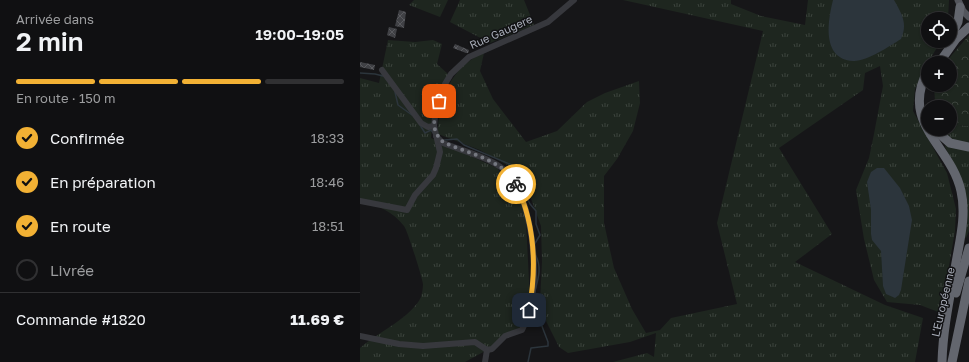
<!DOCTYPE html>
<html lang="fr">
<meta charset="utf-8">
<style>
body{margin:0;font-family:"Golos Text",sans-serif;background:#1e1e20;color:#f1f3f6;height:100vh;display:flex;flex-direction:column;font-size:15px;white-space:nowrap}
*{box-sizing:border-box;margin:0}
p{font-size:13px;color:#9c9d9f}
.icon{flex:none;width:22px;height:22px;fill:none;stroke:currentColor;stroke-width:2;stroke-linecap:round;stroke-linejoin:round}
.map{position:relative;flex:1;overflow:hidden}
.sheet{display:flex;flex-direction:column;background:#101012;width:360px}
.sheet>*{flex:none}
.fabs{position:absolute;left:561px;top:12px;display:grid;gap:8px}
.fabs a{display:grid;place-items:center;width:36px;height:36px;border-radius:50%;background:#101012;box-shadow:0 1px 3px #0004,0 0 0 1px #303032;font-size:20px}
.pin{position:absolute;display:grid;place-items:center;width:34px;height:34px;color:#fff;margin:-17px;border-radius:8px;box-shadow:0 2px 6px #0006}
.courier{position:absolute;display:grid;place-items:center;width:40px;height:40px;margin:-20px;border:3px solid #f2b134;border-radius:50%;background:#fff;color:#222;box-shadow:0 1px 5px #0007}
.summary em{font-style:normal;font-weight:600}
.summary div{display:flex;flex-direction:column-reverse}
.summary{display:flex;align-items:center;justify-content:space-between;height:68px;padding:0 16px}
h1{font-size:26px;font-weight:600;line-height:30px}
.bar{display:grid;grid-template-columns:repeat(4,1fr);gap:6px 4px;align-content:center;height:48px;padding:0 16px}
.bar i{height:5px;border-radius:3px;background:#303032}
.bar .on{background:#f2b134}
.bar p{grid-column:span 4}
.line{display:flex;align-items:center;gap:10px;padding:0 16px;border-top:1px solid #303032}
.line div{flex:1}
ol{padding:0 16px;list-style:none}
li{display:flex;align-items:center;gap:12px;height:44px}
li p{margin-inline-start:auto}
li .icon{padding:4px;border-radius:50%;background:#f2b134;color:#111;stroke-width:4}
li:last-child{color:#9c9d9f}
li i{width:22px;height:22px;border:2px solid #303032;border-radius:50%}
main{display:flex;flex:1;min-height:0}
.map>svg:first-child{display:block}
.grass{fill:url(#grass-tufts)}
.forest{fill:url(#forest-crowns)}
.water{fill:#2c353c}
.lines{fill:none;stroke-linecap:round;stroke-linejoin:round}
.stream{stroke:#2c353c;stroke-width:1.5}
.building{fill:url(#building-cross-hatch)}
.minor{stroke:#37383d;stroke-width:6}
.major{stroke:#53555c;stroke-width:7}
.highway{stroke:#63666e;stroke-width:9}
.done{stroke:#757880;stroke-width:4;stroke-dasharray:0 7.2}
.route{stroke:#f2b134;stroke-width:5}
.labels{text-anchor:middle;stroke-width:3;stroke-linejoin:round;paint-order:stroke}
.street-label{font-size:11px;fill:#a8adb8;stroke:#111113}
</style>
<main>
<section class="sheet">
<div class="summary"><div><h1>2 min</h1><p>Arrivée dans</p></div><em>19:00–19:05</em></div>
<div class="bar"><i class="on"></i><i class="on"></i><i class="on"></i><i></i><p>En route · 150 m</p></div>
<ol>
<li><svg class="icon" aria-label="check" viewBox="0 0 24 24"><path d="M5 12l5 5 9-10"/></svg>Confirmée<p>18:33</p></li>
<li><svg class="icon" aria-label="check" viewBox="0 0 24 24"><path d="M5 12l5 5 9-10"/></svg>En préparation<p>18:46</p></li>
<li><svg class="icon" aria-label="check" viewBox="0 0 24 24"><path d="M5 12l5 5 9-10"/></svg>En route<p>18:51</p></li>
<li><i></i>Livrée</li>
</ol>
<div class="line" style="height:52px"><div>Commande #1820</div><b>11.69 €</b></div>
</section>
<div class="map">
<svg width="609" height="362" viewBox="0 0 609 362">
<defs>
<pattern id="grass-tufts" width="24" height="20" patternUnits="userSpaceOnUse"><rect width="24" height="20" fill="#1e261f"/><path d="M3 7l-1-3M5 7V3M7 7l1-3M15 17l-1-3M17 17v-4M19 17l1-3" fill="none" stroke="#3c433d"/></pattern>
<pattern id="forest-crowns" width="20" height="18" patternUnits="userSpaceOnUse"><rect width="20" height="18" fill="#1e261f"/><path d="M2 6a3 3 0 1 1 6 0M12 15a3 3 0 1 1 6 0" fill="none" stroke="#3c433d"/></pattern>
<pattern id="building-cross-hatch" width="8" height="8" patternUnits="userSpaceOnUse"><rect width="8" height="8" fill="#404145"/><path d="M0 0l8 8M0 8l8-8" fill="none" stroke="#595a5e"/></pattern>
</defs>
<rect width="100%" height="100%" fill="#161618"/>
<g class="grass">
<polygon points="54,0 88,0 80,17 49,5"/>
<polygon points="100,0 164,0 174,25 130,43 90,22"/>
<path d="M263 0H371V4L401 16 445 25 448 0H589L588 19H568V41H581L564 69 555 89 553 111 587 173 596 209 595 231 581 313 560 305 527 302 514 280 504 239 496 190 509 158 514 134 523 86 520 66 505 73 503 90 419 148 472 234 435 262 525 305 563 318 555 362H253L287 353 294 357 296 333 270 342 208 353 199 347 185 319 180 302 182 262 181 226 166 185 151 167 120 150 78 134C78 100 91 66 124 53L120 71 133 99 166 142 197 131 227 102 245 93 279 81 280 103 273 131 257 159 244 176V223L254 268 272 309 286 333 300 330 311 318 377 304 357 223 403 31Z"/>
<path d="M28 40 55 42 73 40 82 44 77 64 88 74 73 112 71 138 137 168 152 185 162 206 166 221 170 301 162 330 145 336 127 350 105 362H0V348C17 333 52 317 61 297 62 294 63 288 63 284 63 280 47 229 44 226 33 212 17 204 0 201V78L19 83Z"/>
<polygon points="590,120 598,125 609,126 609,231 606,238 604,237 593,163 585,147 588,135 582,129 590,129"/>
</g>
<polygon class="forest" points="609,35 609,126 598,125 590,120 590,107 578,107 575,102 574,85 590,85 590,63 585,63"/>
<g class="water">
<path d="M473 0H534C542 14 548 24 541 39 530 46 506 62 493 61 461 59 468 20 473 0Z"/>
<polygon points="517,168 524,168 540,188 549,206 552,220 541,290 539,295 535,298 526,294 523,286 521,251 512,240 511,234 511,210 507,182 511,172"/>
</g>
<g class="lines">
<g class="stream">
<polyline points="0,73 15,74 23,76"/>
<polyline points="35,92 38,105 52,115"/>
<polyline points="60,125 65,133 71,130 74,134"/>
<polyline points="84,140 97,139 104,145 159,168 163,190 170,204 176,211 176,224 180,235 174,245"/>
<path d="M175 291C178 279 182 268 176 256"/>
<polyline points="168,362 171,348 188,346 188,342 175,308 174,301"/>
</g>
</g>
<g class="building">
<polygon points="39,10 46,12 44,28 35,26"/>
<polygon points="29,27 37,29 35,38 27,35"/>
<polygon points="95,44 109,50 108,53 106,53 93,48"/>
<polygon points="0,62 15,65 14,70 0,67"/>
</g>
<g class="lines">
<g class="minor">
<polyline points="22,70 61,123 68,127 74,126"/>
<polyline points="0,201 47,210 55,195 73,175 76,168 80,152 74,126 75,117 85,84 91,74 109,57 188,22 214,0"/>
<path d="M0 336 39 344 63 346 115 342 127 350 132 349 145 336 162 330C181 293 175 233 161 195 158 189 156 181 151 176 135 158 105 152 83 143L76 136"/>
<polyline points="125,362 127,350"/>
</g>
<polyline class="major" points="598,0 603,11 609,17"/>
<g class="highway">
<polyline points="590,38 598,22 600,7"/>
<polyline points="579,63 596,39 609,27"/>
<path d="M568 70C539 124 591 145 601 191 606 213 601 235 597 257 591 292 583 326 582 362"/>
<polyline points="574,129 590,143 609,147"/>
<polyline points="596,293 609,248"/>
<polyline points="592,362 609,281"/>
</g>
</g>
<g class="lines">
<path class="done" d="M79 101C75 118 69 128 83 142 106 153 144 160 156 184"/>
<path class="route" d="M156 184C175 224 177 267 169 310"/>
</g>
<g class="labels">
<g class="street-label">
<text transform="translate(141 32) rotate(-24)" y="4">Rue Gaugere</text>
<text transform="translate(583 302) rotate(-77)" y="4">L'Européenne</text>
</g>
</g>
</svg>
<div class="fabs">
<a><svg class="icon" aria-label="locate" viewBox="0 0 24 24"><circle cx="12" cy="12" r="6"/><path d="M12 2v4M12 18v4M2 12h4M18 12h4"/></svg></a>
<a>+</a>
<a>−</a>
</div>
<div class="pin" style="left:79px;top:101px;background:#ea580c"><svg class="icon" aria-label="bag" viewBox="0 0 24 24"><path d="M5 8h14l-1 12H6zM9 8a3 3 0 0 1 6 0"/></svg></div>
<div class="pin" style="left:169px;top:310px;background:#1f2937"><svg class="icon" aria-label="home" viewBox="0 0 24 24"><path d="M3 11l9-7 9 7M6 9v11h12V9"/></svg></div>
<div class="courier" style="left:156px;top:184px"><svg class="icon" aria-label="bike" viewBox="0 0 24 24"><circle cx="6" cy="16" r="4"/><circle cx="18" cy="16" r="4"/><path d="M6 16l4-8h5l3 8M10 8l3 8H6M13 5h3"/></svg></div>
</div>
</main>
